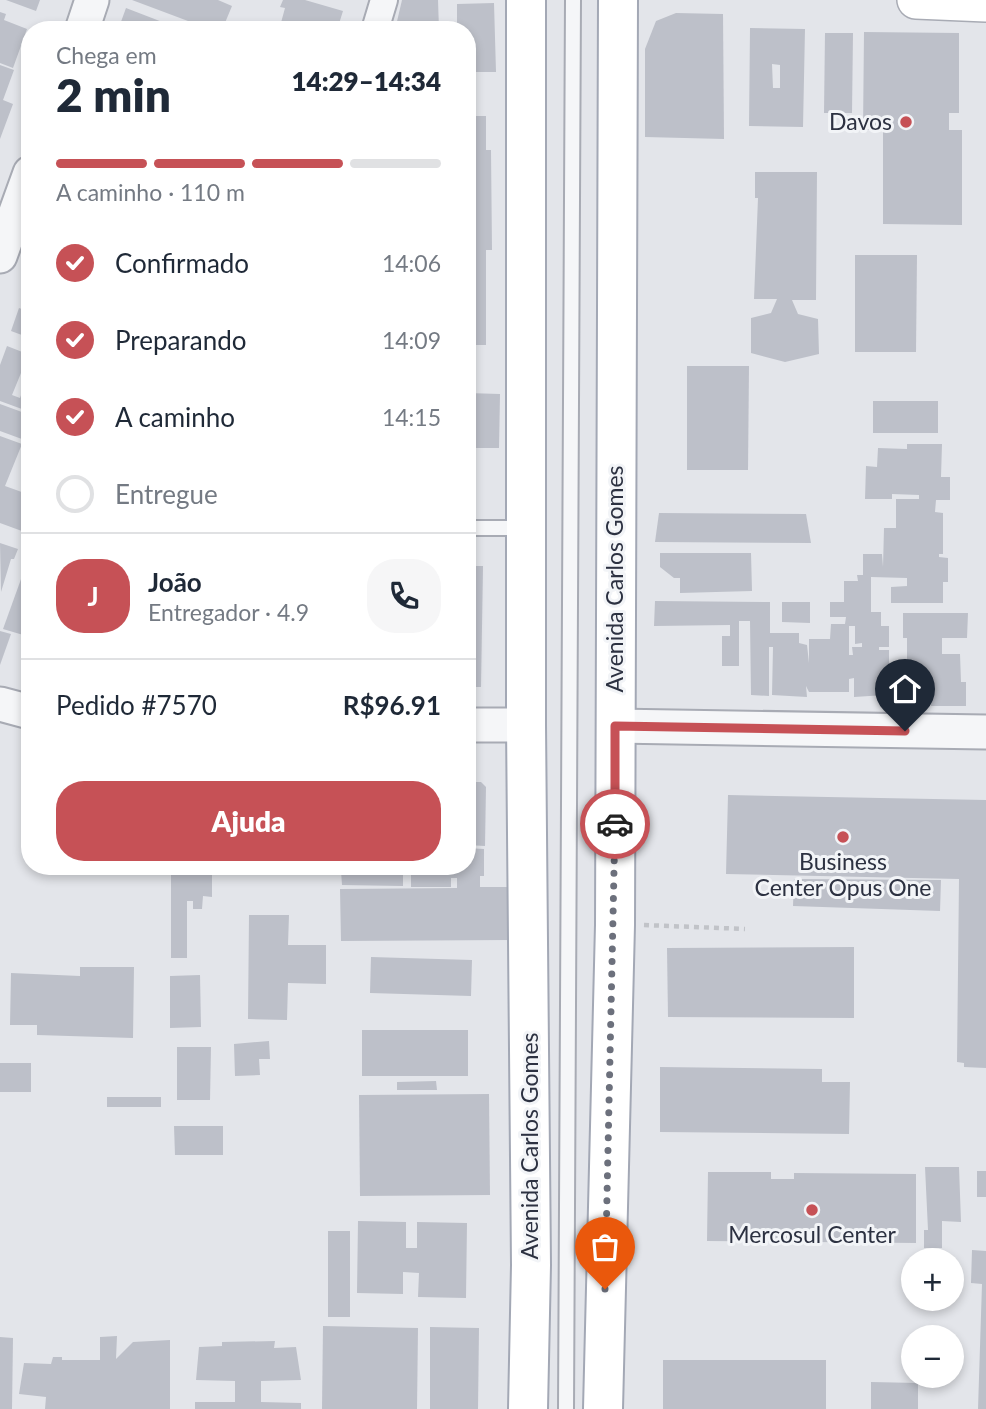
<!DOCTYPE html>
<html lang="pt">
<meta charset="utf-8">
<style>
body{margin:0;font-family:Lato,sans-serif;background:#f6f6f7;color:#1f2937;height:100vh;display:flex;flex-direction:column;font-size:26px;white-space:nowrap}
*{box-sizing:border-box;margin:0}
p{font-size:23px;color:#747a83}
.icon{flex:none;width:38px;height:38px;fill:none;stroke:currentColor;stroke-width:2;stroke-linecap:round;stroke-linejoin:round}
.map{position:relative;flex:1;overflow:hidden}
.side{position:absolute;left:21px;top:21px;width:455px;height:854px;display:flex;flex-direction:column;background:#fff;border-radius:28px;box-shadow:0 4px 10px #0003}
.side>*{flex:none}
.tools{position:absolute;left:901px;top:1248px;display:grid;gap:14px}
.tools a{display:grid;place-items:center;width:63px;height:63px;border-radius:50%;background:#fff;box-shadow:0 4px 10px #0003;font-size:35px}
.pin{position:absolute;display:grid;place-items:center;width:60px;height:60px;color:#fff;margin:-72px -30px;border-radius:50% 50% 50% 0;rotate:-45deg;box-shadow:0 0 7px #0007}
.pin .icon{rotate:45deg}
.courier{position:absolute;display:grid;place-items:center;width:70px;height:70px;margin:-35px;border:5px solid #c65156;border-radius:50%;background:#fff;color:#222;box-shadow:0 2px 9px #0007}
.head em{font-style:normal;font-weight:800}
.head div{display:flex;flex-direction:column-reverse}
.head{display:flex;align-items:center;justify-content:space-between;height:119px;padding:0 35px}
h1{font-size:46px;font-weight:800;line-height:52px}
.bar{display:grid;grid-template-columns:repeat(4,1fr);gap:10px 7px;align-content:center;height:84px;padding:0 35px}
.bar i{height:9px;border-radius:5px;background:#e0e1e3}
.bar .selected{background:#c65156}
.bar p{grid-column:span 4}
.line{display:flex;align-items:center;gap:18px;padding:0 35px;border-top:2px solid #e0e1e3}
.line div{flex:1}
.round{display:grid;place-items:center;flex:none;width:74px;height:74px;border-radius:28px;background:#f6f6f7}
ol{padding:0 35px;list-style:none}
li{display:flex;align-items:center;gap:21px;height:77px}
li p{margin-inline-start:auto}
li .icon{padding:7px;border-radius:50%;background:#c65156;color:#fff;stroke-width:4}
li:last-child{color:#747a83}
li i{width:38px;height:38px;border:4px solid #e0e1e3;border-radius:50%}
.cta{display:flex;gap:14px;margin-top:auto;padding:14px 35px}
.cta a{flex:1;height:80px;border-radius:28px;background:#c65156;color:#fff;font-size:28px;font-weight:800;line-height:80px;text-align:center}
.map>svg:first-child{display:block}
.building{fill:#bdc0c9;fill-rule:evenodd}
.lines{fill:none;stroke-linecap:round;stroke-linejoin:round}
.service-casing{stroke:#a8abb4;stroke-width:18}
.minor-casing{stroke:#a8abb4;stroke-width:30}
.tertiary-casing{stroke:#a8abb4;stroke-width:37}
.secondary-casing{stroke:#a8abb4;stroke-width:40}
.primary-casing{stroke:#a3a8b5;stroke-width:42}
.path{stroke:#c1c3c8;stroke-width:4.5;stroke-dasharray:5 5;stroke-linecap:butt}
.service{stroke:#f5f6f8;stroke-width:14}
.minor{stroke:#f5f6f8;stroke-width:26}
.tertiary{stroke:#f5f6f8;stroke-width:33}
.secondary{stroke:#fff;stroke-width:37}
.primary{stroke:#fff;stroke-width:38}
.done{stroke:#6c707c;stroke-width:7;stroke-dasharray:0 12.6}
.route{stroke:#c65156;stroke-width:9}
.poi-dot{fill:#c65156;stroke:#f2f4f7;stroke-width:2.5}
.labels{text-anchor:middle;stroke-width:6;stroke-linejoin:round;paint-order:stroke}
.poi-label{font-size:23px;fill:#2c3141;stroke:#f2f4f7}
.street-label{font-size:23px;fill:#2c3141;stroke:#f2f4f7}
</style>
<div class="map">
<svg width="986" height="1409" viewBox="0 0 986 1409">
<rect width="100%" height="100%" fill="#e3e5ea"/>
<g class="building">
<polygon points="6,0 40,0 36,11"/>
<polygon points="132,0 218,0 232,6 222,30 212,30"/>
<polygon points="283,0 305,0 343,11 337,30 279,30 285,8 280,7"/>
<polygon points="402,0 438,0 439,30 395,30"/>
<polygon points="494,3 496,72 467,72 467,30 457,30 457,4"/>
<polygon points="126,8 183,30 118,30"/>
<polygon points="0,12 6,14 4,20 27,29 13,68 0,63"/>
<polygon points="676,13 723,14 724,139 645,137 645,49 656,21"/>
<path d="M750 28 805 29 803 127 749 126ZM772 64 780 65V88H773Z"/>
<polygon points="864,32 959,33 959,113 949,113 949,130 962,130 962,225 883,224 883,130 863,130"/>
<polygon points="825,33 853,33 852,113 824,113"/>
<polygon points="0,65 14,70 3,100 13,104 0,139"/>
<polygon points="467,116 486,116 486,150 491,150 492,250 486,250 486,345 467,345"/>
<polygon points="755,172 817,172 816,300 792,300 798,314 818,319 819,354 785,362 751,353 751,318 771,313 777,299 754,299 758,198 755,198"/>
<polygon points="855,255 917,255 916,352 855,352"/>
<polygon points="19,308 30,312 30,338 11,331"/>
<polygon points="7,346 30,355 30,378 21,373 12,395 20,398 25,384 30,386 30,412 0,401 0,365"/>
<polygon points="687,366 749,366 748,470 687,470"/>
<polygon points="467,393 500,394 499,448 467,448"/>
<rect x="873" y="401" width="65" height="32"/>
<polygon points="0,404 30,415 30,442 0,431"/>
<polygon points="0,436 22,444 5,486 30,495 30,534 0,523"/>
<path d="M907 444H942L941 477H950V500H936L935 512 943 513V554H939V557L948 558V582H943V603H891V587L907 586V578L871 577V612H881V626H889V647H879V650H889V682L903 683V675H907V638H903V613H968L967 638H942V654H960L961 682H966V706H931V696H917V693L854 697V678L849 679V692H809L806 686 807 697 772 695 773 647H769V696L751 695 750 621H739V666H722V636H730V625L654 626 655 601 770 602V633H799V643L807 645 809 663V639H830L831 624H845L846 617H830V602H844V581H858L857 575H863V554H882L883 567 884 528H896V499H919V495L892 494V499H865L866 466 877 467 878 448 907 449ZM849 626H855V644L862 643V647H852L853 655H849Z"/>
<polygon points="659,513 806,514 811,543 655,542"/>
<polygon points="0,543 18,549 14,559 11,559 1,592"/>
<polygon points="660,553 751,553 752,591 680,593 680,578 674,578 660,567"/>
<polygon points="29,557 30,557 30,637 3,629"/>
<polygon points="467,566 483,566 481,687 467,687"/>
<polygon points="782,602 810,602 810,623 782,622"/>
<polygon points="0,631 11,634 0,665"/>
<polygon points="467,782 481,782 486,787 485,846 467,845"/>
<polygon points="728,795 986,800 986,1068 964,1067 964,1063 957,1062 959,879 726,874"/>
<polygon points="467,848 484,849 484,876 480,876 480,887 512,887 512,940 341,941 340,889 457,888 457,878 451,878 451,887 411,887 411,866 467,866"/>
<polygon points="171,866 212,866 212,897 203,896 202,909 193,909 193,901 187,901 187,958 171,958"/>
<polygon points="365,866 403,866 403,886 342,885 341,871 365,871"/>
<polygon points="794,879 941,880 940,911 793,906"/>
<polygon points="249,915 289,915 288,945 326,945 326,984 288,983 287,1020 248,1019"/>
<polygon points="854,947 854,1018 668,1017 667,948"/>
<polygon points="371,957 472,960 471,996 370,993"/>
<polygon points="80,967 134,967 133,1038 37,1035 37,1025 10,1025 11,973 80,976"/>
<polygon points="200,975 201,1027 170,1028 170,976"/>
<rect x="362" y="1030" width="106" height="46"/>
<polygon points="269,1041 270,1059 259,1059 260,1075 235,1076 234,1044"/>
<polygon points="177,1047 211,1047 210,1100 177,1100"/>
<rect x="0" y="1063" width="31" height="29"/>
<polygon points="660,1067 822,1069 822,1082 850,1082 849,1134 660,1132"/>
<polygon points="436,1081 437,1090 397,1090 397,1082"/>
<polygon points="489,1094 490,1195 360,1196 359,1095"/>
<rect x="107" y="1097" width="54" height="10"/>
<polygon points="174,1126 223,1126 223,1155 175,1155"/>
<polygon points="925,1167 959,1167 961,1222 942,1221 942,1248 924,1248 924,1230 928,1230"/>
<rect x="977" y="1171" width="9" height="26"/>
<polygon points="708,1172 771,1172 771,1179 794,1179 794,1173 916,1174 916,1243 707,1241"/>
<polygon points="358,1221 406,1222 406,1248 417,1248 417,1222 467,1223 466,1298 418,1297 419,1273 403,1272 403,1294 357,1293"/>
<rect x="328" y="1231" width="22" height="86"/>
<polygon points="972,1250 986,1251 986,1409 978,1409 982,1284 971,1283"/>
<polygon points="323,1326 418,1328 417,1409 322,1409"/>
<polygon points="430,1327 479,1328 478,1409 430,1409"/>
<polygon points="117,1336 116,1359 133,1342 170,1340 170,1409 45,1409 46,1397 19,1394 24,1363 51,1364 53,1357 62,1357 62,1360 100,1360 100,1337"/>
<polygon points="0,1337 13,1338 12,1409 0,1409"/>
<polygon points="275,1341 274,1348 296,1347 301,1380 261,1381 261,1402 301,1403 301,1409 195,1409 195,1402 235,1402 235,1381 196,1380 199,1347 222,1346 222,1342"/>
<rect x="663" y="1360" width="163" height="49"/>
<polygon points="871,1382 918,1383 918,1409 871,1409"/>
</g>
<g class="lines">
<defs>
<g id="service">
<polyline points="467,528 525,528"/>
<polyline points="566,1409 573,0"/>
</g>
<polyline id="minor" points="375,30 384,0"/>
<g id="tertiary">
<polyline points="82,30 92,0"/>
<polyline points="0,256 30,173"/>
<polyline points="0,704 30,712"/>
<polyline points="467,725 526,725"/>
<polyline points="615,726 986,732"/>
</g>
<polyline id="secondary" points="916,0 986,3"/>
<g id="primary">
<polyline points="526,0 526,725 531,1265 528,1409"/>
<polyline points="603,1409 615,925 618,0"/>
</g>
</defs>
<use href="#service" class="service-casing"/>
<use href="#minor" class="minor-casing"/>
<use href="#tertiary" class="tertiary-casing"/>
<use href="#secondary" class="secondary-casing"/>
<use href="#primary" class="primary-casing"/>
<polyline class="path" points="644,925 745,929"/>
<use href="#service" class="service"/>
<use href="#minor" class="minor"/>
<use href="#tertiary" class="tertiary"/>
<use href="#secondary" class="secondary"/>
<use href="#primary" class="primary"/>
</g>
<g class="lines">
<polyline class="done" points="605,1289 615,824"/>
<polyline class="route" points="615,824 615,726 905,731"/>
</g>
<g class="poi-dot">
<circle cx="906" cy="122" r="7"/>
<circle cx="843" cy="837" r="7"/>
<circle cx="812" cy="1210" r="7"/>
</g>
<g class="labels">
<g class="poi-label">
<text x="892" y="130" text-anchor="end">Davos</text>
<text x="843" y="870">Business<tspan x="843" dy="26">Center Opus One</tspan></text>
<text x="812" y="1243">Mercosul Center</text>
</g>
<g class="street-label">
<text transform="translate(615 579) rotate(-90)" y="8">Avenida Carlos Gomes</text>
<text transform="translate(530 1146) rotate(-90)" y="8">Avenida Carlos Gomes</text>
</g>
</g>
</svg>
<div class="tools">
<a>+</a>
<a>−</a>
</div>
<div class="pin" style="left:605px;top:1289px;background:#ea580c"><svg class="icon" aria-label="bag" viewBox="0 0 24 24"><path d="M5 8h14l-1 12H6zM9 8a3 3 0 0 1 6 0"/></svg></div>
<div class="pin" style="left:905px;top:731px;background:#1f2937"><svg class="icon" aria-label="home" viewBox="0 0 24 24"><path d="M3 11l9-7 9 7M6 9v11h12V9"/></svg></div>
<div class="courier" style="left:615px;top:824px"><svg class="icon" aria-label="car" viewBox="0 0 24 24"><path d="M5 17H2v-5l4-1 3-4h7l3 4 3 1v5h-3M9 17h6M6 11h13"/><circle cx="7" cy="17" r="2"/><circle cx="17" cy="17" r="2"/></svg></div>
<section class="side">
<div class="head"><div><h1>2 min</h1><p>Chega em</p></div><em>14:29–14:34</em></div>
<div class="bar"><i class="selected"></i><i class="selected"></i><i class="selected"></i><i></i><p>A caminho · 110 m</p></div>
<ol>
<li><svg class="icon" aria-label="check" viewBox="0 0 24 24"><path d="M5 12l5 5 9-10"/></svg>Confirmado<p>14:06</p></li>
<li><svg class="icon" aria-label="check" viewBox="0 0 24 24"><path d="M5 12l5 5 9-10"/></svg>Preparando<p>14:09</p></li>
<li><svg class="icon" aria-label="check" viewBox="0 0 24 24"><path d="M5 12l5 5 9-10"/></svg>A caminho<p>14:15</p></li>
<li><i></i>Entregue</li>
</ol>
<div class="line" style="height:126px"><b class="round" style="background:#c65156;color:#fff">J</b><div><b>João</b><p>Entregador · 4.9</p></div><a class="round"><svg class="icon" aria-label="phone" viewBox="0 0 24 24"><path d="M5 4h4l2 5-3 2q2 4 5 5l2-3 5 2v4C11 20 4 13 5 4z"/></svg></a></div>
<div class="line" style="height:91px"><div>Pedido #7570</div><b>R$96.91</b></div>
<div class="cta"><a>Ajuda</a></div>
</section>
</div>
